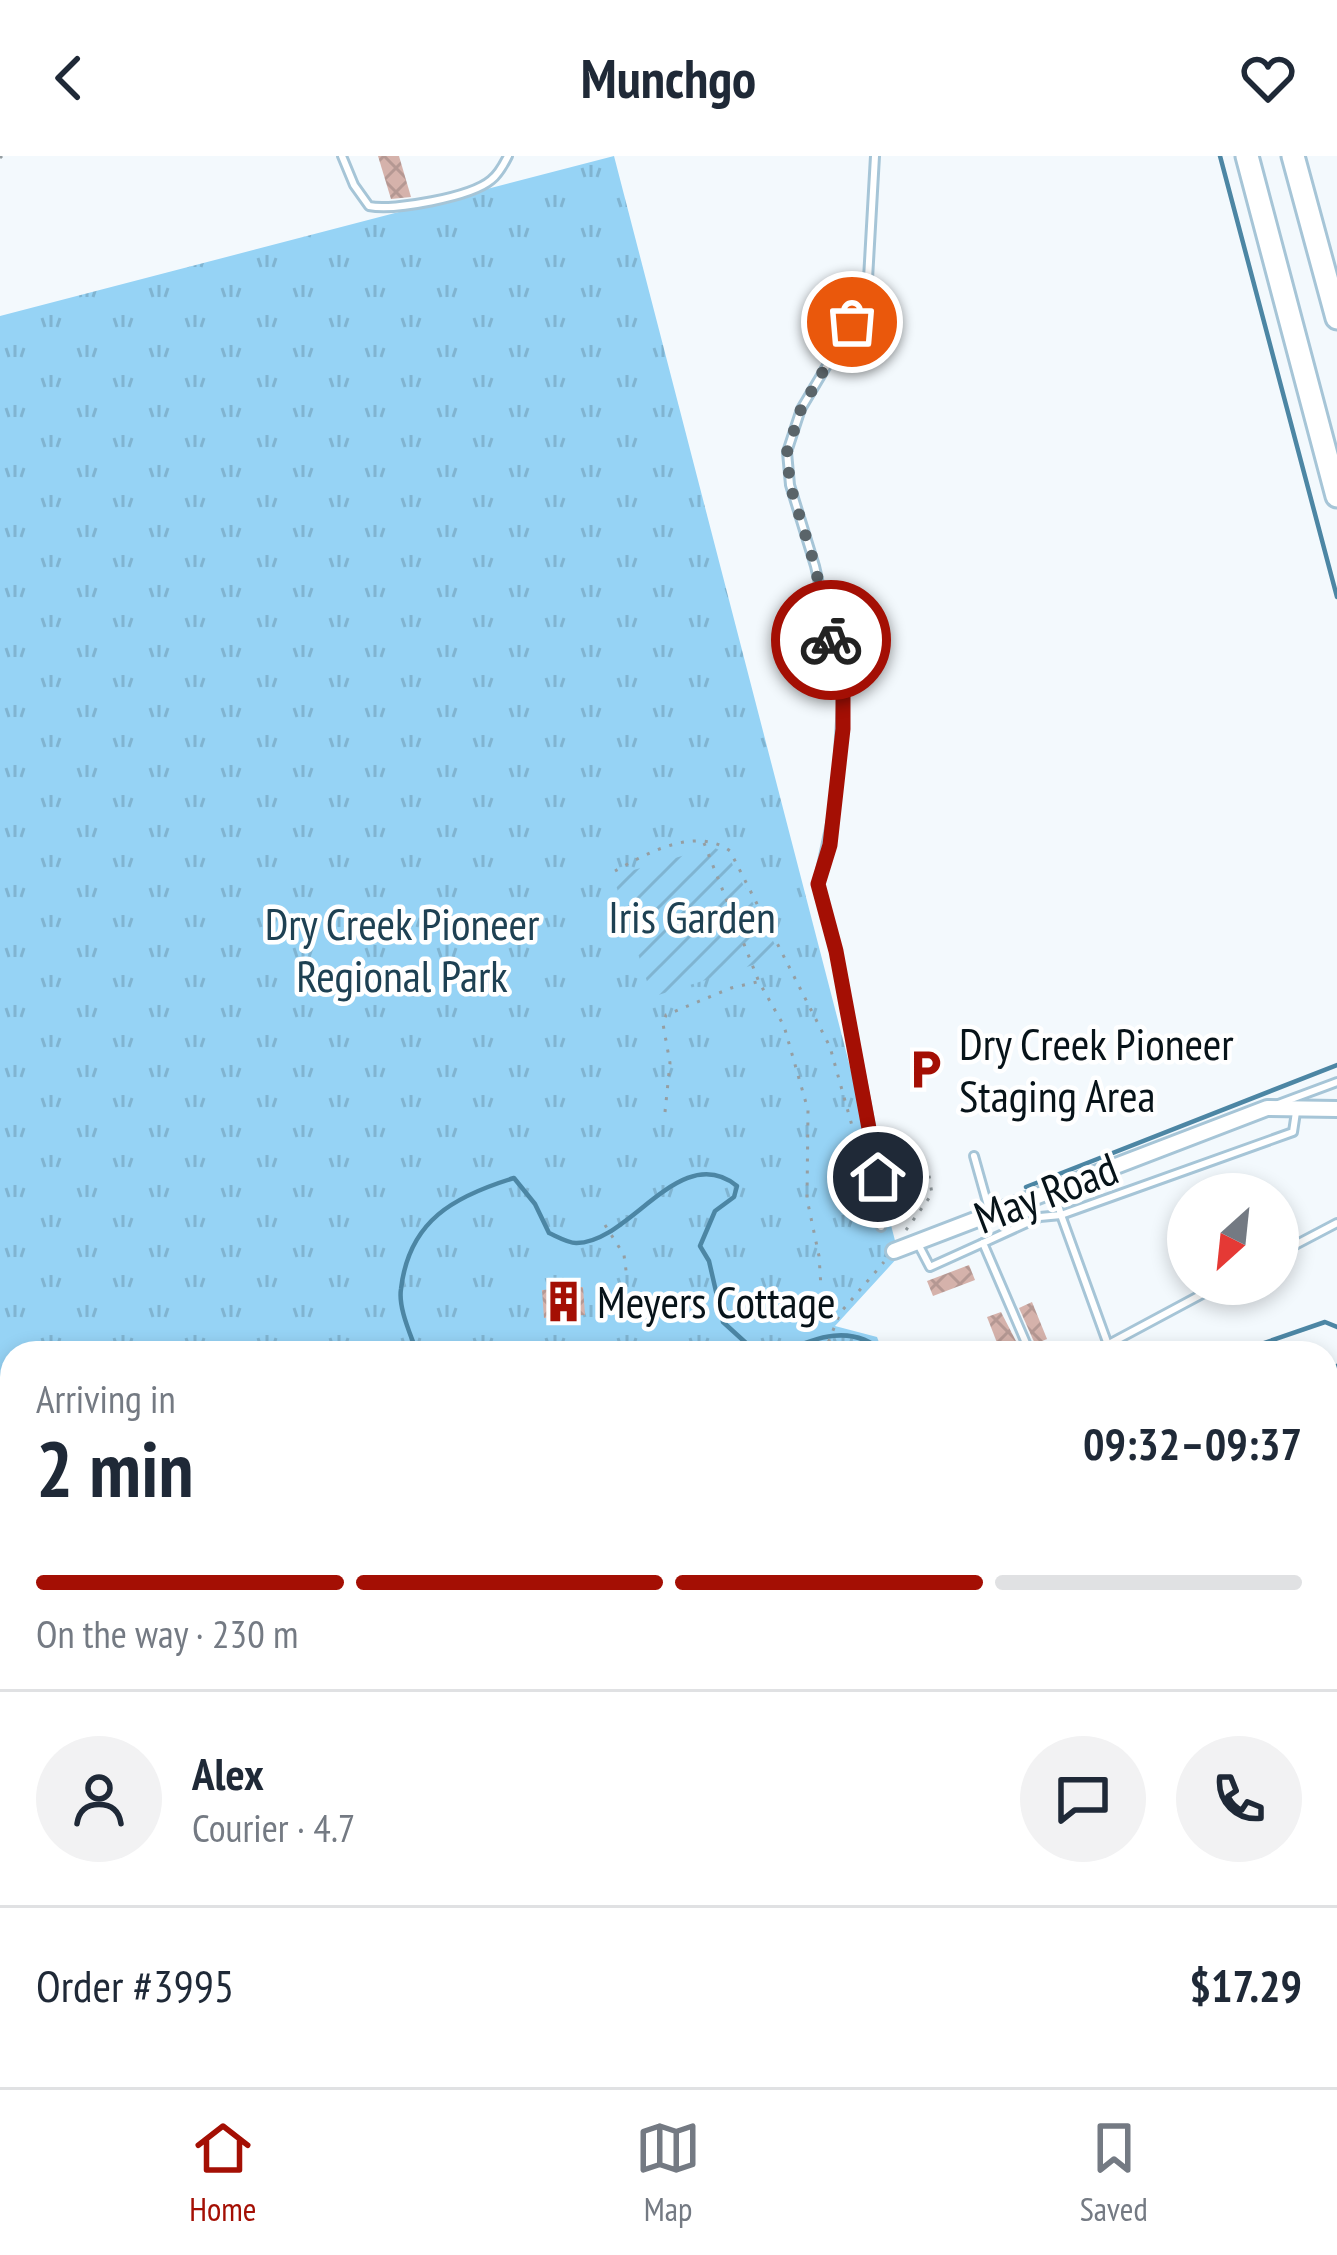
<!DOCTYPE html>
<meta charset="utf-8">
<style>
body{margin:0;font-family:"PT Sans Narrow",sans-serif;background:#f2f2f3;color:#1f2937;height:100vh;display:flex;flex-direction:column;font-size:45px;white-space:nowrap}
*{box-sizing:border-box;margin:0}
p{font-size:39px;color:#747a83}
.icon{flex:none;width:66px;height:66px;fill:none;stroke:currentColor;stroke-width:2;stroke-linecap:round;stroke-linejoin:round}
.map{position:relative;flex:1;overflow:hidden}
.side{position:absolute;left:0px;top:1185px;width:1338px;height:747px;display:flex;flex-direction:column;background:#fff;border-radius:36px 36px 0 0;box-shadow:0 6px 18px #0003}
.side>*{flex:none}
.needle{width:78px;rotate:207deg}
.controls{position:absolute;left:1167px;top:1017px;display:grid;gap:24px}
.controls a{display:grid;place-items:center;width:132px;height:132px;border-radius:50%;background:#fff;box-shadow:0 6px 18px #0003;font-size:60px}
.pin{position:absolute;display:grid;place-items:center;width:102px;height:102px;color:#fff;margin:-51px;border:6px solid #fff;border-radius:50%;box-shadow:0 3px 12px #0007}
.courier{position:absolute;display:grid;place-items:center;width:120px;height:120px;margin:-60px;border:9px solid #a40f04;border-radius:50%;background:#fff;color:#222;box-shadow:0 3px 15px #0007}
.overview em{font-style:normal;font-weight:600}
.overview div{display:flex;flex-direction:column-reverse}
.overview{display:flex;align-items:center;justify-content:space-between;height:204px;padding:0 36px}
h1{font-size:78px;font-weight:600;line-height:90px}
.bar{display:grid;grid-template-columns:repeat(4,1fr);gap:18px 12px;align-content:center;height:144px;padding:0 36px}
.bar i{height:15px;border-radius:9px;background:#e0e1e3}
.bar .selected{background:#a40f04}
.bar p{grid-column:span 4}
.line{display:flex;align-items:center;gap:30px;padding:0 36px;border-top:3px solid #e0e1e3}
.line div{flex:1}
.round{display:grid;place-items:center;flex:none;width:126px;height:126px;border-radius:63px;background:#f2f2f3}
header{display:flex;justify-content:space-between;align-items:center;height:156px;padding:0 36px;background:#fff;font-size:54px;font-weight:600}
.menu{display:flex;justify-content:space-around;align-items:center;height:168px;border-top:3px solid #e0e1e3;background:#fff;font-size:33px;color:#747a83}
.menu a{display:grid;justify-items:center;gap:6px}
.menu .selected{color:#a40f04}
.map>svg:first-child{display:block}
.park{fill:url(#park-tufts)}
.garden{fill:url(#garden-furrows)}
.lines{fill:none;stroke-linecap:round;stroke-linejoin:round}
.stream{stroke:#4c86a4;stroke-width:4.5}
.building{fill:url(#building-cross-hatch)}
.lane-casing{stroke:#a6c5d7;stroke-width:12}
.street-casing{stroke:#a6c5d7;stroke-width:20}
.primary-casing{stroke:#a6c5d7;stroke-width:27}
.path{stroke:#959ea2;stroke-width:3;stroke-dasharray:3 9;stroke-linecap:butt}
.lane{stroke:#fff;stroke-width:6}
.street{stroke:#fff;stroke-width:14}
.primary{stroke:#fff;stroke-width:21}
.done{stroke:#5a6469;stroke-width:12;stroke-dasharray:0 21.6}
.route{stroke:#a40f04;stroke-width:15}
.labels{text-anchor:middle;stroke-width:9;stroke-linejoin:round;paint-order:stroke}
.park-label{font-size:45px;fill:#1e4153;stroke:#fff}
.poi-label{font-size:45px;fill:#071319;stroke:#fff;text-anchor:start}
.street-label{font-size:45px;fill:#071319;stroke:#fff}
</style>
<header><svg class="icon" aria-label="back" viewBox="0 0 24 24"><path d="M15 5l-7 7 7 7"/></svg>Munchgo<svg class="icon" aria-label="heart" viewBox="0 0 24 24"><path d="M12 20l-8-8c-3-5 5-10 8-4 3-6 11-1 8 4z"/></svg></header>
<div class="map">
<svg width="1337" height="1931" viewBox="0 0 1337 1931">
<defs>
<pattern id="park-tufts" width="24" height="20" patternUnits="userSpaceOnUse" patternTransform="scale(3)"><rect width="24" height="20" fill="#96d3f5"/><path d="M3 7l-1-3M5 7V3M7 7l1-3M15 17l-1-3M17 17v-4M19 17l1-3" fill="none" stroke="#80b4d1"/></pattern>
<pattern id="garden-furrows" width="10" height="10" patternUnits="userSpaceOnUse" patternTransform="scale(3)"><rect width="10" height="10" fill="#96d3f5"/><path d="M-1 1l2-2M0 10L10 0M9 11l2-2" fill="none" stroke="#80b4d1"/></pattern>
<pattern id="building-cross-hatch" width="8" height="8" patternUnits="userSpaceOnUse" patternTransform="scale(3)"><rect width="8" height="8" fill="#d5b2ab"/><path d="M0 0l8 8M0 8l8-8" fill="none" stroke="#b59893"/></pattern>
</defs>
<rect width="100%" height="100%" fill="#f3f9fd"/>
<polygon class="park" points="614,0 899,1100 835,1170 877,1181 883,1197 12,1197 12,1920 592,1920 596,1931 0,1931 0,160"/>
<polygon class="garden" points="713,691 727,698 781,800 652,841 613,720"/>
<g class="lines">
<g class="stream">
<polyline points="1220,0 1337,441"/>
<polyline points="1026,1031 1337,909"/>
<path d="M417 1197C411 1179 398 1152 401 1133 409 1064 455 1040 514 1022L535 1048 549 1077C556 1080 568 1087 576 1087 629 1088 680 984 737 1030L734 1041 715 1055 700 1090 709 1105 723 1166 757 1197"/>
<path d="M782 1197C815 1181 853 1167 884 1197"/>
<polyline points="1235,1197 1325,1166 1337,1171"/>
<polyline points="1326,1219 1337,1210"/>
<polyline points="0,1233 12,1243"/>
<polyline points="165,1931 174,1920"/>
</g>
</g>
<g class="building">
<polygon points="378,0 399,0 411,41 391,43"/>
<polygon points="969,1109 975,1124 933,1140 927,1125"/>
<polygon points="583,1131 585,1159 544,1162 542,1134"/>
<polygon points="1032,1146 1047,1183 1035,1188 1019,1152"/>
<polygon points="1001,1156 1020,1193 1009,1197 1001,1197 987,1161"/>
</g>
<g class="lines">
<defs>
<g id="lane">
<path d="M342 0 354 29 369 50C394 55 471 41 491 24 499 18 504 8 508 0"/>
<polyline points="875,0 868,123 851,169 801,253 787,296 790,329 815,410 843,534 836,644 818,729 836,795 873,985 881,1071"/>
<polyline points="1278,948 1337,926"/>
<polyline points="974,1000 990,1057"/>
<polyline points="918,1088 930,1111 983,1087"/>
<polyline points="1278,1098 1337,1067"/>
<polyline points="1109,1188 1221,1128"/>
<polyline points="1029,1194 983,1087 1040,1061 1061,1059 1054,1035"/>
<polyline points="1111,1197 1061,1059 1293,976 1296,956"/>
<polyline points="1326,1310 1337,1304"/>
</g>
<g id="street">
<polyline points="894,1095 1267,952 1337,953"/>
<polyline points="1326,1471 1337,1471"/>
<polyline points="1326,1678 1337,1676"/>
<polyline points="1326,1904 1337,1898"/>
<polyline points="776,1920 785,1931"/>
<polyline points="1017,1920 1028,1931"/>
<polyline points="731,1931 746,1920"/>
<polyline points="1287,1931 1302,1920"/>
</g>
<g id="primary">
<polyline points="1247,0 1337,340"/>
<polyline points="1293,0 1337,162"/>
</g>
</defs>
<use href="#lane" class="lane-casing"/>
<use href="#street" class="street-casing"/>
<use href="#primary" class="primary-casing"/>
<g class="path">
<polyline points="0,2 2,0"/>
<polyline points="704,687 759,826 784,870 808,954 807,1043 819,1100 821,1131"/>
<path d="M615 715C647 697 696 670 730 695L830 891 863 1009"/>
<polyline points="665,956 670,907 663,868 666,859 731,832 757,826"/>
<polyline points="605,1069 624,1099 627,1122"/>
<polyline points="906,1074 932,1038 928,1013"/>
<polyline points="824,1197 840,1157 884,1106"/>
<polyline points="0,1420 12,1423"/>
<polyline points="0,1458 12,1460"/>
<polyline points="0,1574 12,1579"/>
<polyline points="408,1920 428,1931"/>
<polyline points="268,1931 308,1920"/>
</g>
<use href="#lane" class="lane"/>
<use href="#street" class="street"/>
<use href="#primary" class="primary"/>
</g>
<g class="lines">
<polyline class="done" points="831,484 815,410 790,329 787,296 801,253 852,166"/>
<polyline class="route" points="831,484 843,534 843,573 830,689 818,728 836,795 878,1021"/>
</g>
<defs>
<symbol id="parking-bare" viewBox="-9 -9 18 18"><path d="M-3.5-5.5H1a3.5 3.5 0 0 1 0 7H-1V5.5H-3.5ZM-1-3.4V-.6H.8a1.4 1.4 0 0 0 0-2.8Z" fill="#a40f04" stroke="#fff" stroke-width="2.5" paint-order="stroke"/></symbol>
<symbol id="building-bare" viewBox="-9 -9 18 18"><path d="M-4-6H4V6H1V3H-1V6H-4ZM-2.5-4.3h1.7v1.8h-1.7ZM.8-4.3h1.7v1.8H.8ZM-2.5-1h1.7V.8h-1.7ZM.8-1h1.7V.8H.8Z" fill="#a40f04" stroke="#fff" stroke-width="2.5" paint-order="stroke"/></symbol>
</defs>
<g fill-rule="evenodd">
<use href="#parking-bare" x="896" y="884" width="59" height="59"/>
<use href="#building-bare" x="534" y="1116" width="59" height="59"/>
</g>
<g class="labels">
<g class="park-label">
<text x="692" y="777">Iris Garden</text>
<text x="402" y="784">Dry Creek Pioneer<tspan x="402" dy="52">Regional Park</tspan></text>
</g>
<g class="poi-label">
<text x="959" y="904">Dry Creek Pioneer<tspan x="959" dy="52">Staging Area</tspan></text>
<text x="597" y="1162">Meyers Cottage</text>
</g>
<g class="street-label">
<text transform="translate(1046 1037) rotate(-21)" y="16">May Road</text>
</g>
</g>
</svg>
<div class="controls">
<a><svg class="needle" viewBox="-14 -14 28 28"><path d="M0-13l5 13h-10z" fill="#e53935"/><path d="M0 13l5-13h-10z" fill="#747a83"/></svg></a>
</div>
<div class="pin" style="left:852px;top:166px;background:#ea580c"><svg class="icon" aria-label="bag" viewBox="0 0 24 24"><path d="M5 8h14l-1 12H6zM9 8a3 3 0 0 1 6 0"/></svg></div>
<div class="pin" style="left:878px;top:1021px;background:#1f2937"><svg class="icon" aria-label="home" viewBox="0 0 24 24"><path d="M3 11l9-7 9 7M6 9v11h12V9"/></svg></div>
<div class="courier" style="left:831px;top:484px"><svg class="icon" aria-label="bike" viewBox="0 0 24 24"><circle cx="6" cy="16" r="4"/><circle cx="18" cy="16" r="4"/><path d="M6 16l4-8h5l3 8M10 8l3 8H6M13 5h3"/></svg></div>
<section class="side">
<div class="overview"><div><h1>2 min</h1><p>Arriving in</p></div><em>09:32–09:37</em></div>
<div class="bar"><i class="selected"></i><i class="selected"></i><i class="selected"></i><i></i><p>On the way · 230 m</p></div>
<div class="line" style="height:216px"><a class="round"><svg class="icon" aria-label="person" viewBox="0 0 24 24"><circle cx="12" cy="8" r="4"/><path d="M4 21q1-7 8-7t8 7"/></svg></a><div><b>Alex</b><p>Courier · 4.7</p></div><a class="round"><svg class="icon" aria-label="chat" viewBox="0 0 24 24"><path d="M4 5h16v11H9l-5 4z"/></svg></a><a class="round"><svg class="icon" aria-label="phone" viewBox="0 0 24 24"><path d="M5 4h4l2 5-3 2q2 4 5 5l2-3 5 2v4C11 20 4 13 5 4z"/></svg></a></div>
<div class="line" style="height:156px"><div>Order #3995</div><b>$17.29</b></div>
</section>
</div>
<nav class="menu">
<a class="selected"><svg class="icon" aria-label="home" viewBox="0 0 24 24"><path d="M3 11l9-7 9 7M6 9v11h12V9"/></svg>Home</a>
<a><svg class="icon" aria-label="map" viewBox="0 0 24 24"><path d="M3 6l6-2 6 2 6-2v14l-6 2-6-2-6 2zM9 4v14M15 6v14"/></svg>Map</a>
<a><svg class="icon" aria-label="saved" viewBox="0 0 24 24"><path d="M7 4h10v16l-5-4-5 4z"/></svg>Saved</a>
</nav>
